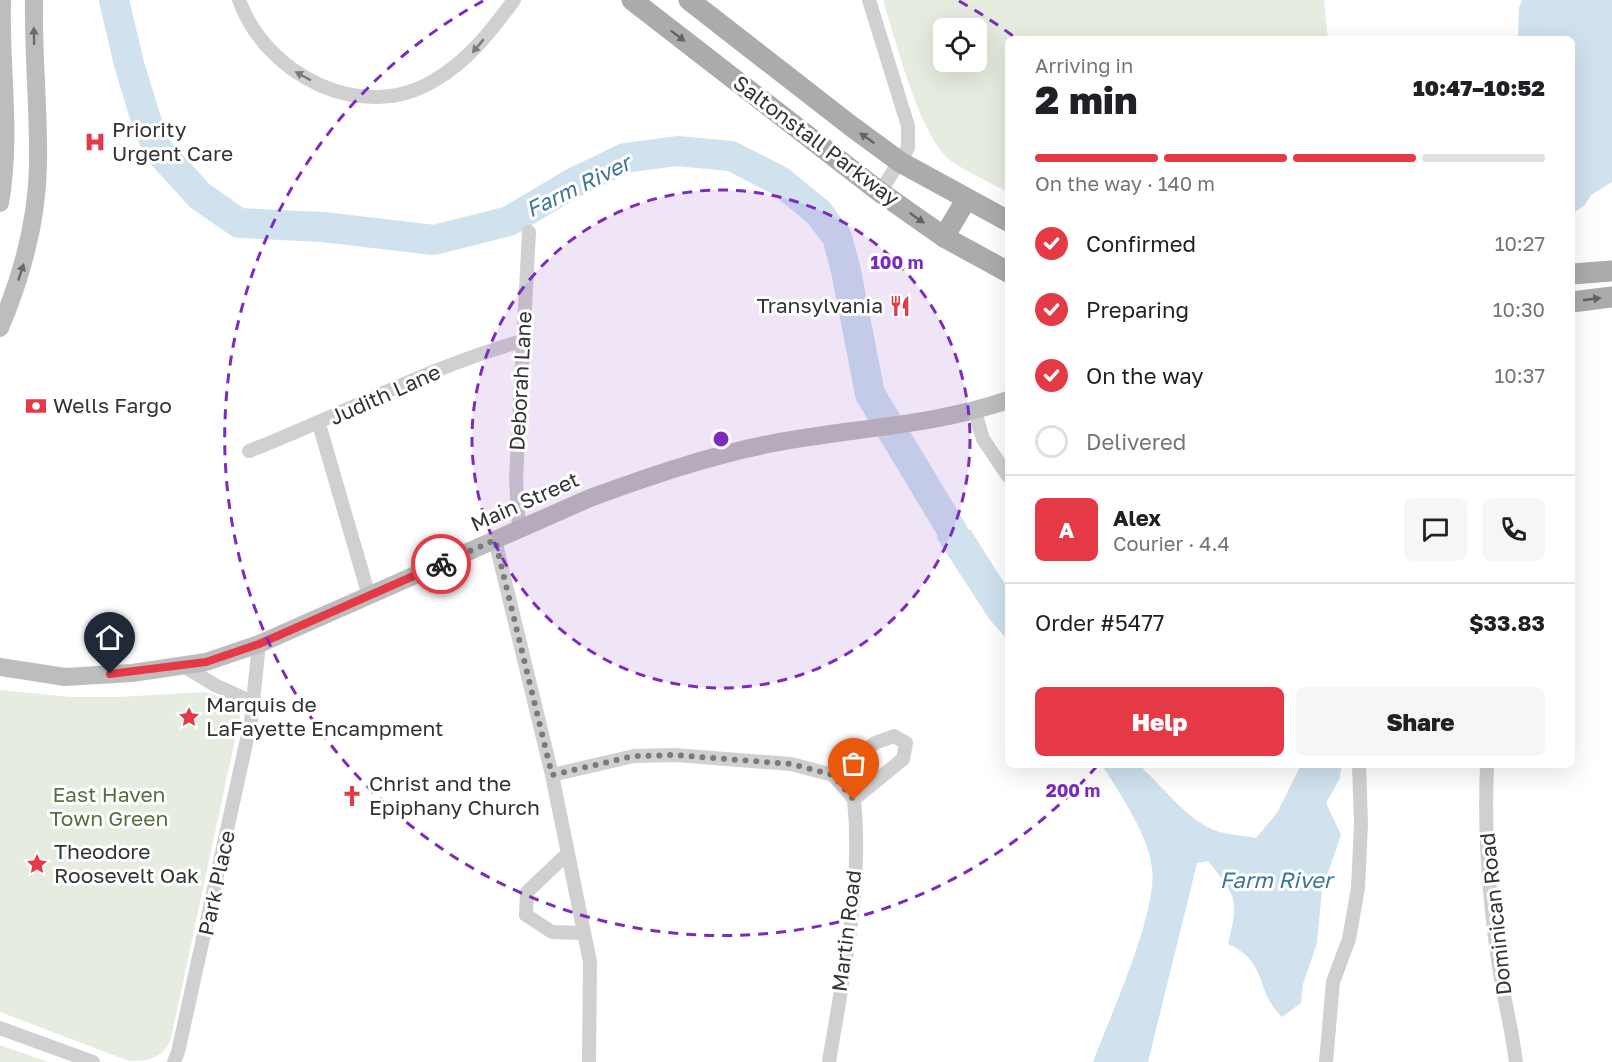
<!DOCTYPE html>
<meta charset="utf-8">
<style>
body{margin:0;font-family:"Golos Text",sans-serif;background:#f6f6f6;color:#202124;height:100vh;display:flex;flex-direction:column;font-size:22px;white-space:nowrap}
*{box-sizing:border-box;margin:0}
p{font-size:20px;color:#757577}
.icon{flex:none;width:33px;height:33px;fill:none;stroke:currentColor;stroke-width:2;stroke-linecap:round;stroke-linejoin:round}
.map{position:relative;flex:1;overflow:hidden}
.panel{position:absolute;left:1005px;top:36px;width:570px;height:732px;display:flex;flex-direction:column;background:#fff;border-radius:9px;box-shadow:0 6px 24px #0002}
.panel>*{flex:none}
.tools{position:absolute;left:933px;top:18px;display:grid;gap:12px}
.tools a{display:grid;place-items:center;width:54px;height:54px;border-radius:9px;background:#fff;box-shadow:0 6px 24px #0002;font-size:30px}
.pin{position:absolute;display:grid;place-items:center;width:51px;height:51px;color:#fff;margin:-62px -26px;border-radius:50% 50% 50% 0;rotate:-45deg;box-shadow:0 0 6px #0007}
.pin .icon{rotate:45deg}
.courier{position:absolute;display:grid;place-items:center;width:60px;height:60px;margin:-30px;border:4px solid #e63946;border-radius:50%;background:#fff;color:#222;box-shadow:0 2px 8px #0007}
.headline em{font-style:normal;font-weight:800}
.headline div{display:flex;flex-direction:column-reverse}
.headline{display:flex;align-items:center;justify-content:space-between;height:102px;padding:0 30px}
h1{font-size:39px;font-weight:800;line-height:45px}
.bar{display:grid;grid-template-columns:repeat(4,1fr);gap:9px 6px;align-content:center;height:72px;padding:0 30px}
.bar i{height:8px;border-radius:4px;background:#e0e0e0}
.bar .on{background:#e63946}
.bar p{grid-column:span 4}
.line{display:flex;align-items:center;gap:15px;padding:0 30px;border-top:2px solid #e0e0e0}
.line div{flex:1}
.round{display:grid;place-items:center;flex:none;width:63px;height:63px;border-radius:9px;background:#f6f6f6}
ol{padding:0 30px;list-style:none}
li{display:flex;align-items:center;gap:18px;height:66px}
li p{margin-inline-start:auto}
li .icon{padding:6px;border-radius:50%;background:#e63946;color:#fff;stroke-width:4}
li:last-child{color:#757577}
li i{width:33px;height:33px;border:3px solid #e0e0e0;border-radius:50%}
.button{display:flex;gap:12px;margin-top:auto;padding:12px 30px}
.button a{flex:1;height:69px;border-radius:9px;background:#e63946;color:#fff;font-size:24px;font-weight:800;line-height:69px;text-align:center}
.button a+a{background:#f6f6f6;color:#202124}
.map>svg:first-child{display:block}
.green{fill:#e6ecdf;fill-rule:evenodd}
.water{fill:#cfe2ee}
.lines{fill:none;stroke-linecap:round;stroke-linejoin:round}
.river{stroke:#cfe2ee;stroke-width:30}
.minor{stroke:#d0d0d0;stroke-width:14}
.secondary{stroke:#bdbdbd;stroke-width:18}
.primary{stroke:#ababab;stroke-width:21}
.oneway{fill:#6a6a6a}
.oneway2{fill:#636363}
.oneway3{fill:#7a7a7a}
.done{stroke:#7a7a7a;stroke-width:6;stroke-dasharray:0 10.8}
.route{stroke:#e63946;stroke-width:8}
.ring{fill:none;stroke:#7b2cbf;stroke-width:3;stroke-dasharray:10 8}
.labels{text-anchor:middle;stroke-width:6;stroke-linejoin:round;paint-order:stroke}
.poi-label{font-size:21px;fill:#333;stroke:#fff;text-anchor:start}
.street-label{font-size:21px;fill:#333;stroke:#fff}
.park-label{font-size:21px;fill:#56703f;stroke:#fff}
.water-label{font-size:22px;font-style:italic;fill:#3f7597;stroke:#fff}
.centre{fill:#7b2cbf;stroke:#fff;stroke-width:3}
.ring-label{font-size:18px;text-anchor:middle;font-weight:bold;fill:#7b2cbf;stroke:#fff;stroke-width:6;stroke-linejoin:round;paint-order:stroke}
</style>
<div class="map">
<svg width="1612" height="1062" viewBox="0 0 1612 1062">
<rect width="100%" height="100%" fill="#fff"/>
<g class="green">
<path d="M883 0H1324L1328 39H1008V192C990 182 968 173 951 161 920 138 895 38 883 0ZM976 28V62H944V28Z"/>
<path d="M0 690 71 697H119L204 692 225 698 240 716 171 1038C165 1057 148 1062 129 1061L0 1012Z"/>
<polygon points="0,1045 48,1062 0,1062"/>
</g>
<g class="water">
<polygon points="1522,0 1612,0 1612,182 1591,195 1585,205 1572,214 1572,39 1518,39 1519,8"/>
<polygon points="970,529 1008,589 1008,640 990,620 936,537"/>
<path d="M1102 765H1145L1143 769C1164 788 1188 820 1214 830 1227 835 1243 835 1256 838L1277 813 1301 765H1342L1339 780 1326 803 1341 835 1322 890 1317 943 1303 984 1301 1003 1282 1017C1253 989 1270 963 1228 944 1239 898 1237 898 1208 861L1197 863 1148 1062H1093C1110 1016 1158 913 1152 868 1148 834 1120 794 1102 765Z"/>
</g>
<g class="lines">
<polyline class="river" points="114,0 129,64 147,123 158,150 200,196 239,223 323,227 434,240 509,221 573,183 625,158 677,151 731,156 780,181 818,212 837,237 846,271 870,394 953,532"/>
<g class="minor">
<path d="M239 0C266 75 362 125 435 80 469 60 491 31 514 0"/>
<polyline points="869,0 908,126 908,148 880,192"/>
<polyline points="975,412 983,439 1008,476"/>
<polyline points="319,424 369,596"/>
<path d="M249 451C340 416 428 367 522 341"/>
<polyline points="519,529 516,478 529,232"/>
<polyline points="495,540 552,775 590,962 589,1062"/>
<polyline points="185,667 215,685 254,703"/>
<path d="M1487 765C1484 833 1489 900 1499 967 1504 999 1512 1030 1516 1062"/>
<polyline points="552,775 634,756 675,755 791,764 833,775 854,799 903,759 906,743 894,736 875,743 833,775"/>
<polyline points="567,854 527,892 526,915 552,932 582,933"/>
<polyline points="0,1028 93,1062"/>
<polyline points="174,1062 178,1052 251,721 259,644"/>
<path d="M829 1062C843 975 863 887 854 799"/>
<polyline points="1326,1062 1333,982 1349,939 1358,888 1361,823 1359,765"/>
</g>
<g class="secondary">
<path d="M0 203C12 135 0 68 2 0"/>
<path d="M0 328C22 276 37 221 38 165 39 110 33 55 34 0"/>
<path d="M0 667 65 677 132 673 206 662 259 644 590 498C650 476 711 455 774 443 852 428 933 426 1008 400"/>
</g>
<g class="primary">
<polyline points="632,0 880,192 944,237 1008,272"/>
<polyline points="689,0 851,126 900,162 1008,221"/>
<polyline points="944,237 966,200"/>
<polyline points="1572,274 1612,271"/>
<polyline points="1572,302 1612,297"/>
</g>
</g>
<defs><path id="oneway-solid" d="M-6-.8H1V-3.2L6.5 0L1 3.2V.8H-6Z" transform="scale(1.5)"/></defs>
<g class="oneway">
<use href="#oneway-solid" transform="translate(34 36) rotate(-91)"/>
<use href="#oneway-solid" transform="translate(21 272) rotate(-72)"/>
</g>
<g class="oneway2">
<use href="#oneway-solid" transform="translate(678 36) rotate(37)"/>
<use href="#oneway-solid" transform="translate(867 138) rotate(-145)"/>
<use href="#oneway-solid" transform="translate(917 218) rotate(35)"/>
<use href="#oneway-solid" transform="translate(1592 299) rotate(-8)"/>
</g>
<g class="oneway3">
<use href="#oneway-solid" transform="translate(478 46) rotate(130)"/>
<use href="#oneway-solid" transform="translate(303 76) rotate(-151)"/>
</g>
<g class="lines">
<polyline class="done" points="441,564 495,540 552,775 634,756 675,755 791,764 833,775 854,800"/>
<polyline class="route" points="110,674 206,662 259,644 441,564"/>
</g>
<circle cx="721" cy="439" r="249" fill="#7b2cbf" fill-opacity=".12"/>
<g class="ring">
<circle cx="721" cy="439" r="249"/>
<path d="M1097 766A498 498 0 1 1 483 1M959 1A498 498 0 0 1 1017 39"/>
</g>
<defs>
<symbol id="hospital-bare" viewBox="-9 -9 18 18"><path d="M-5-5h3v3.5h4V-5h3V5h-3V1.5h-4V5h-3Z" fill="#e63946" stroke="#fff" stroke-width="2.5" paint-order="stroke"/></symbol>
<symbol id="restaurant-bare" viewBox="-9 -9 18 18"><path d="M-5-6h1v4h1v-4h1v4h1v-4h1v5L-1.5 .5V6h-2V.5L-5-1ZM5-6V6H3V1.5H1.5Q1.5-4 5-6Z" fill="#e63946" stroke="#fff" stroke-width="2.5" paint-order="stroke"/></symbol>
<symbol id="bank-bare" viewBox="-9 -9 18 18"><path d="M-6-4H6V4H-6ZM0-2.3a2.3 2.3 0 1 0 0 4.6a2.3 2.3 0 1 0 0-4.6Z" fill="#e63946" stroke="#fff" stroke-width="2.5" paint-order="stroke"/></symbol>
<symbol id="sight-bare" viewBox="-9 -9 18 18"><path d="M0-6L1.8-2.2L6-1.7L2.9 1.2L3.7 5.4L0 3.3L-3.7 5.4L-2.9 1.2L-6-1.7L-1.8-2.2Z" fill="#e63946" stroke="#fff" stroke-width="2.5" paint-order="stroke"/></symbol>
<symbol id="church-bare" viewBox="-9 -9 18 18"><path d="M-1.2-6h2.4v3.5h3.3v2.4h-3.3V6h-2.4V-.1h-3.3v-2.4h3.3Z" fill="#e63946" stroke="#fff" stroke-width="2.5" paint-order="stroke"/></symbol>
</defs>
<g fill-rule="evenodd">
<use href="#hospital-bare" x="80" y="127" width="30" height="30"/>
<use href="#restaurant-bare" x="885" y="291" width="30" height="30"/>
<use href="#bank-bare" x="21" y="391" width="30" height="30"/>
<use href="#sight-bare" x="174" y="702" width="30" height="30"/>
<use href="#church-bare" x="337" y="781" width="30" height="30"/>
<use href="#sight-bare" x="22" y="849" width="30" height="30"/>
</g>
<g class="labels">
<g class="poi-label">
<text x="112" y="137">Priority<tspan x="112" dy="24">Urgent Care</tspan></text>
<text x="883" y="313" text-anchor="end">Transylvania</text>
<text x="53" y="413">Wells Fargo</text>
<text x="206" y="712">Marquis de<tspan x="206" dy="24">LaFayette Encampment</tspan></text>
<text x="369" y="791">Christ and the<tspan x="369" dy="24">Epiphany Church</tspan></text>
<text x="54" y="859">Theodore<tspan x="54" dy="24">Roosevelt Oak</tspan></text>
</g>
<g class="street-label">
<text transform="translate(816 141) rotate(37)" y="7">Saltonstall Parkway</text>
<text transform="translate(521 381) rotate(-87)" y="7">Deborah Lane</text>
<text transform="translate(385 395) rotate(-24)" y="7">Judith Lane</text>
<text transform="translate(525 502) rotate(-24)" y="7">Main Street</text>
<text transform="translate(217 883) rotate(-78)" y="7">Park Place</text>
<text transform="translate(1496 914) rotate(-96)" y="7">Dominican Road</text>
<text transform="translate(847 931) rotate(-83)" y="7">Martin Road</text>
</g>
<g class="park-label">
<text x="109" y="802">East Haven<tspan x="109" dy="24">Town Green</tspan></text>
</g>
<g class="water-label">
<text transform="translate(578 186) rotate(-26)" y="8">Farm River</text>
<text x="1276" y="888">Farm River</text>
</g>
</g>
<circle cx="721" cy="439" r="9" class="centre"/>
<g class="ring-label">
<text x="897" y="269">100 m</text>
<text x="1073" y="797">200 m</text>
</g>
</svg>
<div class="tools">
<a><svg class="icon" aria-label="locate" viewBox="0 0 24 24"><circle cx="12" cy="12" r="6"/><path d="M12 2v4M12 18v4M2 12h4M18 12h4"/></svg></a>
</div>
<div class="pin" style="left:854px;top:800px;background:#ea580c"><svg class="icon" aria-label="bag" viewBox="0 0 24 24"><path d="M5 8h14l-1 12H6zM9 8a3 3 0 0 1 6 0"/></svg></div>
<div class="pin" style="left:110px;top:674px;background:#1f2937"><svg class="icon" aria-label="home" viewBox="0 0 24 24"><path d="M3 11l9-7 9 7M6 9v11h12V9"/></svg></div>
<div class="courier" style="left:441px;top:564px"><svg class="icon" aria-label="bike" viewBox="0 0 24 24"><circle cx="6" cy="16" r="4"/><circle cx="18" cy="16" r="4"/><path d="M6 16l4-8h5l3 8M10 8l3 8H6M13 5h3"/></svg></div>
<section class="panel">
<div class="headline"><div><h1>2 min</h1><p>Arriving in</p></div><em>10:47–10:52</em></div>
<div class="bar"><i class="on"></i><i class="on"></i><i class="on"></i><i></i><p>On the way · 140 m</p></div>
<ol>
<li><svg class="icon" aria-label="check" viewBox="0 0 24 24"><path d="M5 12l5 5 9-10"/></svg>Confirmed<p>10:27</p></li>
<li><svg class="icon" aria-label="check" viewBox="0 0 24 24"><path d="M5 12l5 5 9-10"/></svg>Preparing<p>10:30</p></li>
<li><svg class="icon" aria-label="check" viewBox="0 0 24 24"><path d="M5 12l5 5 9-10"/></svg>On the way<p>10:37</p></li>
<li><i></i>Delivered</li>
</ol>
<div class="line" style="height:108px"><b class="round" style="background:#e63946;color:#fff">A</b><div><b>Alex</b><p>Courier · 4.4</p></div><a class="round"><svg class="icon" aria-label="chat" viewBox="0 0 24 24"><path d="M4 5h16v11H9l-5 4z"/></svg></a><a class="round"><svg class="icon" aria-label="phone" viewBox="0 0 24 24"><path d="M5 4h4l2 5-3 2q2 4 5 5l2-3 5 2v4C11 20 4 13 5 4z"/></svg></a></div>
<div class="line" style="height:78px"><div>Order #5477</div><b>$33.83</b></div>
<div class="button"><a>Help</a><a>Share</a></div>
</section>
</div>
